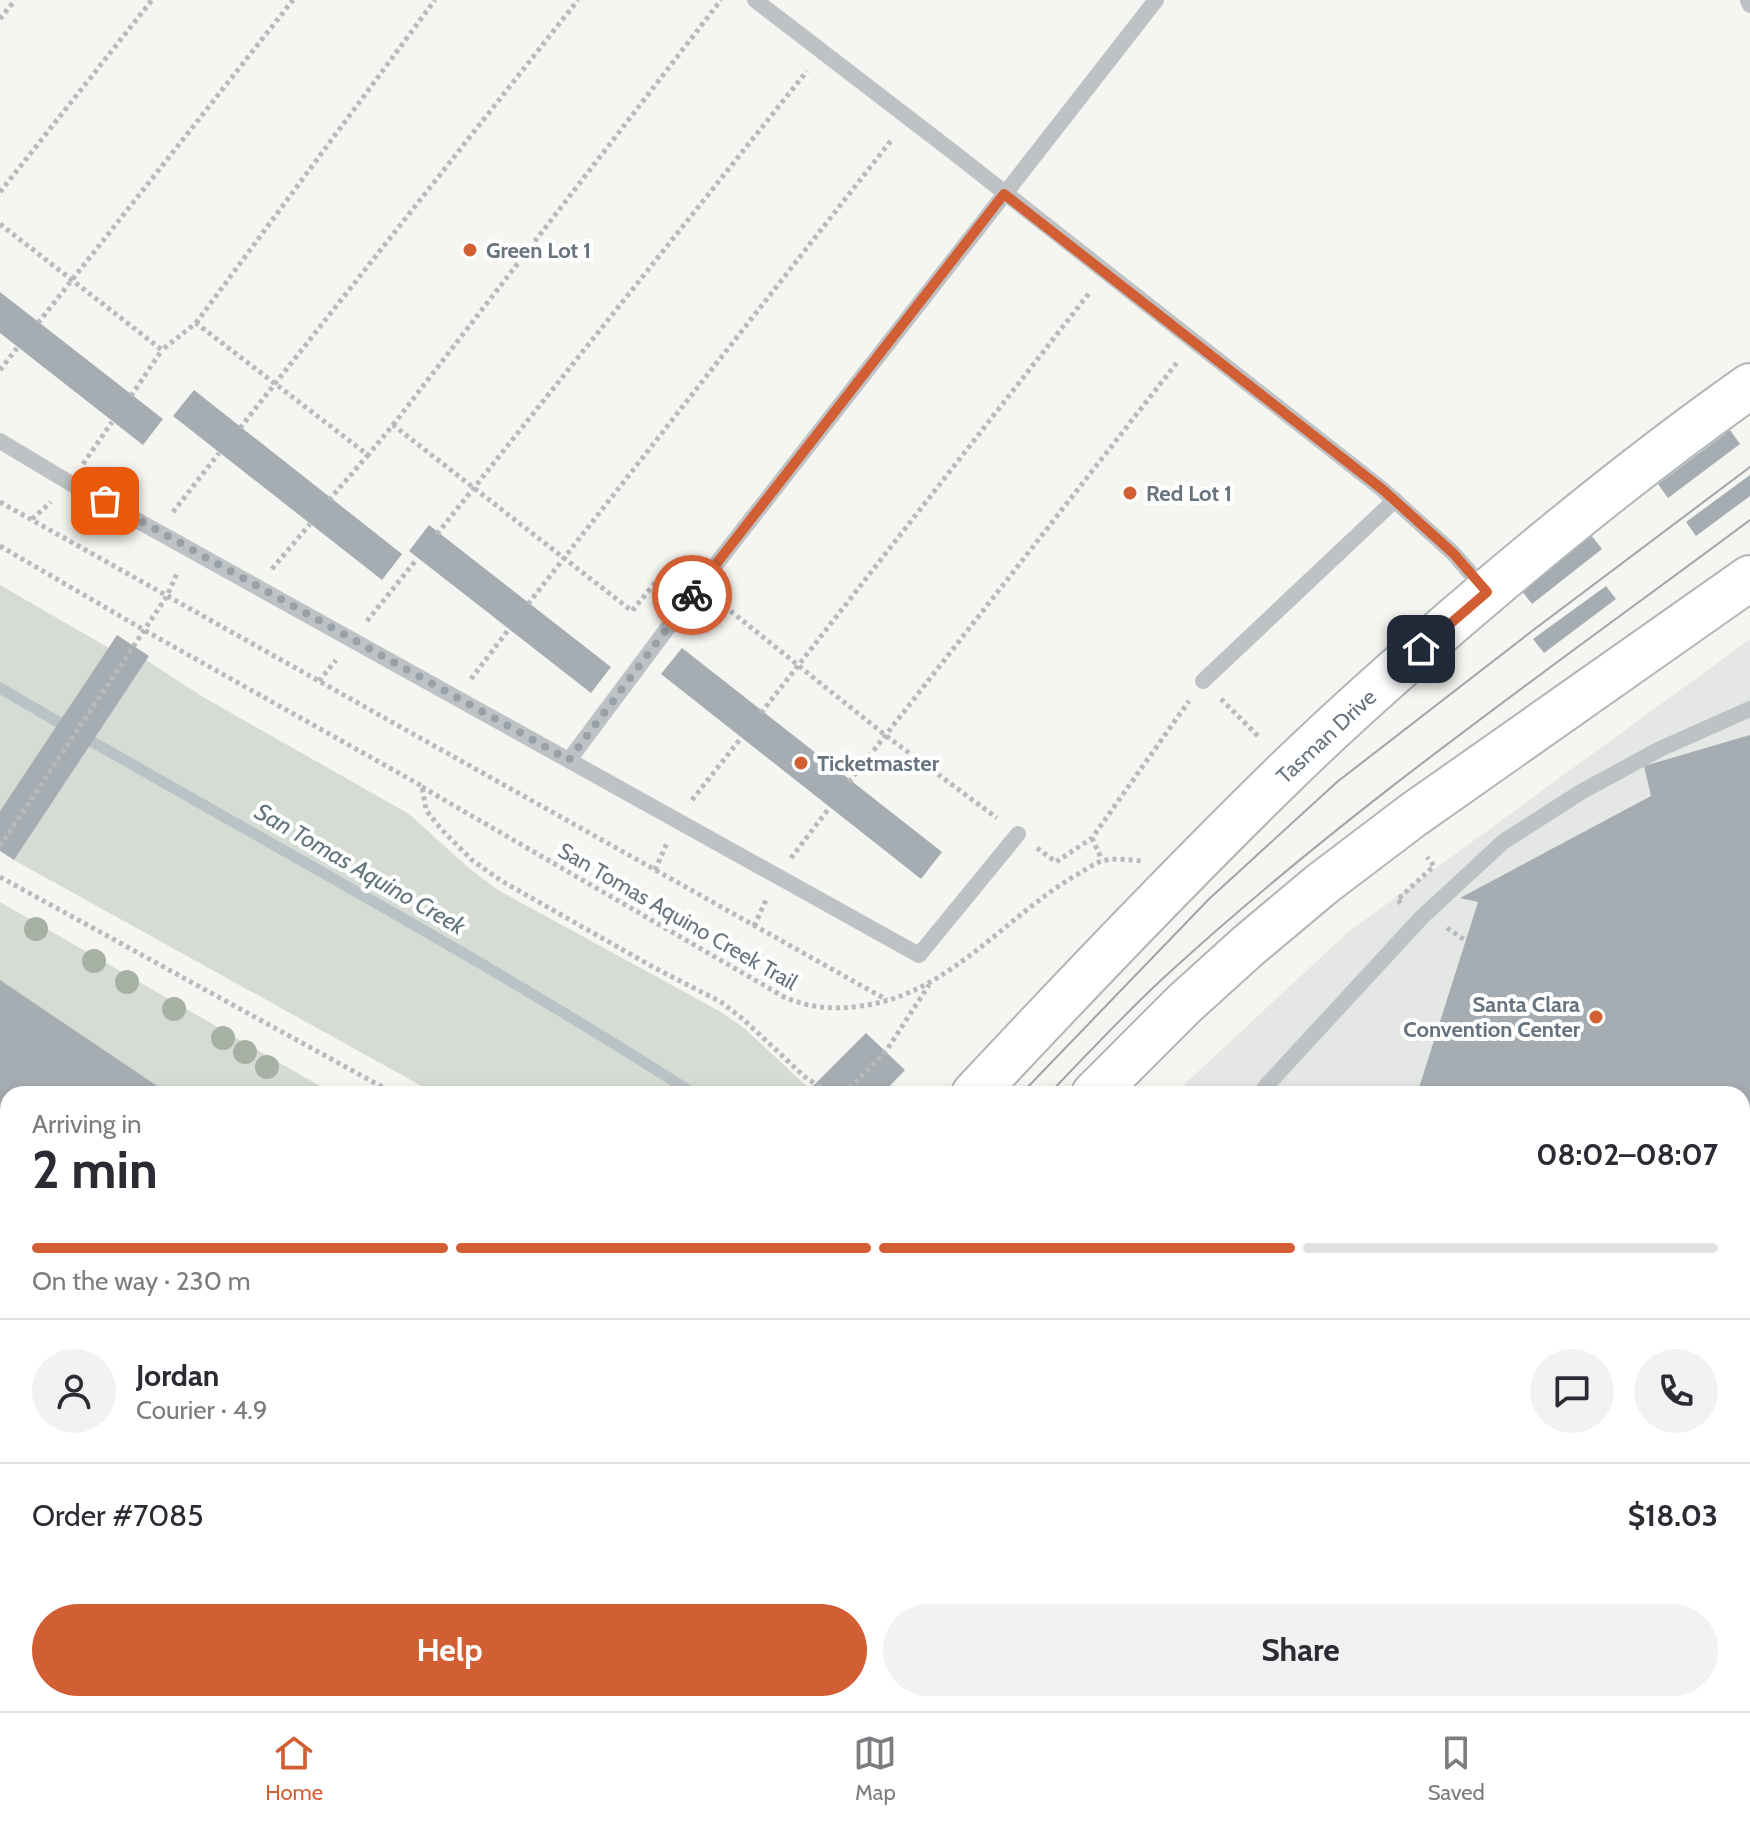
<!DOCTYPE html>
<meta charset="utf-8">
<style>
body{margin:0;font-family:Cabin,sans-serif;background:#f2f2f3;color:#2b2b33;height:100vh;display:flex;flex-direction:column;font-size:30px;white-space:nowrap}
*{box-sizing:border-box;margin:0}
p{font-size:26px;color:#7c7c81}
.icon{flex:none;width:44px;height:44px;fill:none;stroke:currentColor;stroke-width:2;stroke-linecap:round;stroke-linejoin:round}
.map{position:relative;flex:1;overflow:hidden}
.panel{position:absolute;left:0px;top:1086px;width:1750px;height:626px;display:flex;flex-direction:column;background:#fff;border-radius:24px 24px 0 0;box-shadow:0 4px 12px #0003}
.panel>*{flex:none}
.pin{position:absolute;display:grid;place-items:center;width:68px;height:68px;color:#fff;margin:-34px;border-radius:16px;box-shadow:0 4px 12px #0006}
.courier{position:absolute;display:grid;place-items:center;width:80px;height:80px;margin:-40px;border:6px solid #d25f34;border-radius:50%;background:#fff;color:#222;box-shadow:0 2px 10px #0007}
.head em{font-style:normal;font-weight:800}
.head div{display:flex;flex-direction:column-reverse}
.head{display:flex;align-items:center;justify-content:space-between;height:136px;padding:0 32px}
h1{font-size:52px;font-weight:800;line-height:60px}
.bar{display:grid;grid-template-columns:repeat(4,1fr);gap:12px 8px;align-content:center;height:96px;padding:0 32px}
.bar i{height:10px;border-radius:6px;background:#e1e1e2}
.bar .active{background:#d25f34}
.bar p{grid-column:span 4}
.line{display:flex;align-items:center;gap:20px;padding:0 32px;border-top:2px solid #e1e1e2}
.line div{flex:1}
.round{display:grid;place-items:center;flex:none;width:84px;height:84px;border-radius:42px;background:#f2f2f3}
.action{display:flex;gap:16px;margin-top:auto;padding:16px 32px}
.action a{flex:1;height:92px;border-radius:48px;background:#d25f34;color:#fff;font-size:32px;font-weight:800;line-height:92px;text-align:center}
.action a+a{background:#f2f2f3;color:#2b2b33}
.menu{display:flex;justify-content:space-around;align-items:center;height:112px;border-top:2px solid #e1e1e2;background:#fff;font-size:22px;color:#7c7c81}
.menu a{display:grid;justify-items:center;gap:4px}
.menu .active{color:#d25f34}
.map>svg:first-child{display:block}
.built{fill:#e5e7e5}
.green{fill:#d6dbd3}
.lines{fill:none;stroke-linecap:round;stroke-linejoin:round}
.stream{stroke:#b9c2c7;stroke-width:11}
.building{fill:#a6adb2}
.primary-casing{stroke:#b2b6b9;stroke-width:48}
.path{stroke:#b8bbbd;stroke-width:5;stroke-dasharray:4 4;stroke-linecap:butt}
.lane{stroke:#bec2c5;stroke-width:16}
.primary{stroke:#fff;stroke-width:44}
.tram{stroke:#a0a5aa;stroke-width:2}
.tree{fill:#a7b0a4}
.done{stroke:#99a1a8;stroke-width:8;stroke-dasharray:0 14.4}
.route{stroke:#d25f34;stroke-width:10}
.poi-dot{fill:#d25f34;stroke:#fff;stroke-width:3}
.labels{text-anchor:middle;stroke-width:8;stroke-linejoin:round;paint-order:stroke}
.poi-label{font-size:22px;font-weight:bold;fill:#677480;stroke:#fff;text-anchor:start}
.street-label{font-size:22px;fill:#677480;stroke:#fff}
.water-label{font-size:24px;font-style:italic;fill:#63757d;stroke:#fff}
</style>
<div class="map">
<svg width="1750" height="1711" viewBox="0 0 1750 1711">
<rect width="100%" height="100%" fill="#f5f5f2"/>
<polygon class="built" points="1750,639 1750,1503 1742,1498 1742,1094 1174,1094 1347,933"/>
<g class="green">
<polygon points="0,585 109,648 0,811"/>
<polygon points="146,660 203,697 409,814 470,869 498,890 721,1012 744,1028 810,1089 805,1094 436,1094 14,860"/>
<polygon points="0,902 334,1094 8,1094 8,1704 437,1704 432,1711 0,1711"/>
<polygon points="1742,1567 1750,1571 1750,1711 1571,1711 1559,1704 1742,1704"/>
</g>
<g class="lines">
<g class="stream">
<path d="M0 688C231 824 469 949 694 1094"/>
<polyline points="1742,1697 1750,1701"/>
</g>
</g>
<g class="building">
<polygon points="0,292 163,419 143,445 0,333"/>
<polygon points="194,390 402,554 382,580 173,416"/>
<polygon points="1730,430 1740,444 1668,498 1658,484"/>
<polygon points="1750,475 1750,496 1696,536 1686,522"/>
<polygon points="429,525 611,667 591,693 409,551"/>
<polygon points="1591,535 1602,549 1532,604 1521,590"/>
<polygon points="1606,586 1616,599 1544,653 1533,639"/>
<polygon points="117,635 149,656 14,860 0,851 0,811"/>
<polygon points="682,648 942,852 921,879 661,674"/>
<polygon points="1750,735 1750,1307 1742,1304 1742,1094 1417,1094 1478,902 1460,898 1651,796 1644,766"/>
<polygon points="0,980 169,1094 8,1094 8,1456 0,1457"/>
<polygon points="866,1033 905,1070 882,1094 805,1094"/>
<polygon points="8,1477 8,1704 365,1704 360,1711 0,1711 0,1478"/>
<polygon points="751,1704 1332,1704 1344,1711 747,1711"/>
</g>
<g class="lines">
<defs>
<g id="primary">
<path d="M974 1094C1073 988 1173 883 1277 781 1344 715 1416 652 1488 591 1573 519 1659 450 1750 386"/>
<polyline points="1094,1094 1185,1003 1248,946 1322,884 1413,815 1750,578"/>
<polyline points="486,1711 491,1704"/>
<polyline points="605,1711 609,1704"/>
</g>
</defs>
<use href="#primary" class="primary-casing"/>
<g class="path">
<polyline points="0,19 15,0"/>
<polyline points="0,192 152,0"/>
<polyline points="0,224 162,350 196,323 368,455 393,425 632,611 671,563 679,570"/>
<polyline points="38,323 293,0"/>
<polyline points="196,323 435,0"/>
<polyline points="0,370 17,348"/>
<polyline points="131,396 162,350"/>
<polyline points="393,425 721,0"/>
<polyline points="240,428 578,0"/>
<polyline points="83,464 112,422"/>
<polyline points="329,500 368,455"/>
<polyline points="0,502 887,1000"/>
<polyline points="173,512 219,453"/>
<polyline points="32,519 51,502"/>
<polyline points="437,534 807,71"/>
<polyline points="0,546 144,630 422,786 426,810 442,830 472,860 500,880 653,967 721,1002 743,1019 805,1077 831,1094"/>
<polyline points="272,569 310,524"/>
<polyline points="718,601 885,735 997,818"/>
<polyline points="528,604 893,138"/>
<polyline points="367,621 417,559"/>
<polyline points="471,679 509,629"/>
<polyline points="319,681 336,660"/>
<polyline points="1221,699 1260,738"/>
<polyline points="761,713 1090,292"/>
<polyline points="849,782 1179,360"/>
<path d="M422 787 784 997C811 1008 832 1010 861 1006 947 995 1003 919 1073 877 1082 872 1090 866 1099 862 1111 857 1130 860 1142 861"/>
<polyline points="692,800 741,738"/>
<polyline points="1092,838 1102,860"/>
<polyline points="0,846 167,596 178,571"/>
<polyline points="1037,848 1056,862 1092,838 1189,701"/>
<polyline points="791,858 830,807"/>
<polyline points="655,870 667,843"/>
<polyline points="0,877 395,1094"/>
<polyline points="1401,903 1397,900 1434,866 1427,857"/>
<polyline points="754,926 767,898"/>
<polyline points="1447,928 1466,941"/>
<polyline points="844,1094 886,1051 929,985"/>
<polyline points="1742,1545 1750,1550"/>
<polyline points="662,1705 672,1711"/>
</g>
<g class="lane">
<polyline points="755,0 953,152 1382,489 1453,553 1486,591"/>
<polyline points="1748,0 1750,5"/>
<polyline points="0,441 70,483 919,955 1018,834"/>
<polyline points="1203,681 1395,500"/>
<polyline points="569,760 699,586 1156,0"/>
<polyline points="1261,1094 1266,1086 1422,917 1503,842 1581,792 1660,749 1750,709"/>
<polyline points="387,1704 398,1711"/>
<polyline points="1536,1704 1549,1711"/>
<polyline points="294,1711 298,1704"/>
</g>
<use href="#primary" class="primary"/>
<g class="tram">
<polyline points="1021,1094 1209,899 1337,782 1532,631 1750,467"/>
<path d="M1049 1094C1085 1056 1121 1018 1159 982 1343 812 1550 669 1750 520"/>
<polyline points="529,1711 534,1704"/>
<polyline points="554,1711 559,1704"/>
</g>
</g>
<g class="tree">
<circle cx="36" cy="929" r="12"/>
<circle cx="94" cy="961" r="12"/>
<circle cx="127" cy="982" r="12"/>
<circle cx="174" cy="1009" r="12"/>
<circle cx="223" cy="1038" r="12"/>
<circle cx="245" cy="1052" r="12"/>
<circle cx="267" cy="1067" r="12"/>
</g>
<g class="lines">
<polyline class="done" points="105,501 569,760 692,595"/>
<polyline class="route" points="692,595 1004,194 1382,489 1453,553 1487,592 1421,649"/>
</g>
<g class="poi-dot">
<circle cx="470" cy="250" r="8"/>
<circle cx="1130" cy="493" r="8"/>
<circle cx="801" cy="763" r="8"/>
<circle cx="1596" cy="1017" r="8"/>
</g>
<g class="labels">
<g class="poi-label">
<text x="486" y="258">Green Lot 1</text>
<text x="1146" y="501">Red Lot 1</text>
<text x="817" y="771">Ticketmaster</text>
<text x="1580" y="1012" text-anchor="end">Santa Clara<tspan x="1580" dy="25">Convention Center</tspan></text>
</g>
<g class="street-label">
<text transform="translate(1326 736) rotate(-43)" y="8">Tasman Drive</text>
<text transform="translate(678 916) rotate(30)" y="8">San Tomas Aquino Creek Trail</text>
</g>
<g class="water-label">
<text transform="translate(360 869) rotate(30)" y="8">San Tomas Aquino Creek</text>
</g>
</g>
</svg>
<div class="pin" style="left:105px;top:501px;background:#ea580c"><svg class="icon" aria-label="bag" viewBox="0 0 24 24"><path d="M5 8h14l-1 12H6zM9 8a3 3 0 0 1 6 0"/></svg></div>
<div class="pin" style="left:1421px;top:649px;background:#1f2937"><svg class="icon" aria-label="home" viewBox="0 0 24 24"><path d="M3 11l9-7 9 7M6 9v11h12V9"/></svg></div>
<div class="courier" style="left:692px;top:595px"><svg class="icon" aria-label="bike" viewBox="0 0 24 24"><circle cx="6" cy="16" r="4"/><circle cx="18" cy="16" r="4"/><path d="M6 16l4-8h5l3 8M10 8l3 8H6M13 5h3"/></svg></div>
<section class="panel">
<div class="head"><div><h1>2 min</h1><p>Arriving in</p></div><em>08:02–08:07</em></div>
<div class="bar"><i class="active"></i><i class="active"></i><i class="active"></i><i></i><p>On the way · 230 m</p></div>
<div class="line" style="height:144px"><a class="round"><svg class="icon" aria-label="person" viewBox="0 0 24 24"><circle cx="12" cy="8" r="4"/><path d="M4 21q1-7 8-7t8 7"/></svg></a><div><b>Jordan</b><p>Courier · 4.9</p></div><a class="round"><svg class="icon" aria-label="chat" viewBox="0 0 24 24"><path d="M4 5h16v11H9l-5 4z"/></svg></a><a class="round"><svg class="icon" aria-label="phone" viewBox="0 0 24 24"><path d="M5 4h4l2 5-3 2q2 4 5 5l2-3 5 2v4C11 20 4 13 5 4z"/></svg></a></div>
<div class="line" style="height:104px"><div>Order #7085</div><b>$18.03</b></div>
<div class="action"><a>Help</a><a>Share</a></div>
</section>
</div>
<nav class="menu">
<a class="active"><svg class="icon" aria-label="home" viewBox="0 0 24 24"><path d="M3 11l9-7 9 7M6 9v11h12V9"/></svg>Home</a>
<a><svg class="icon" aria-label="map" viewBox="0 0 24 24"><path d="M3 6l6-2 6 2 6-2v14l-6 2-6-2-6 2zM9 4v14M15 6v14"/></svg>Map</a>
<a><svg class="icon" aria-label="saved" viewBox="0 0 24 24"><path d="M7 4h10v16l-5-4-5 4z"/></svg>Saved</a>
</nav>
